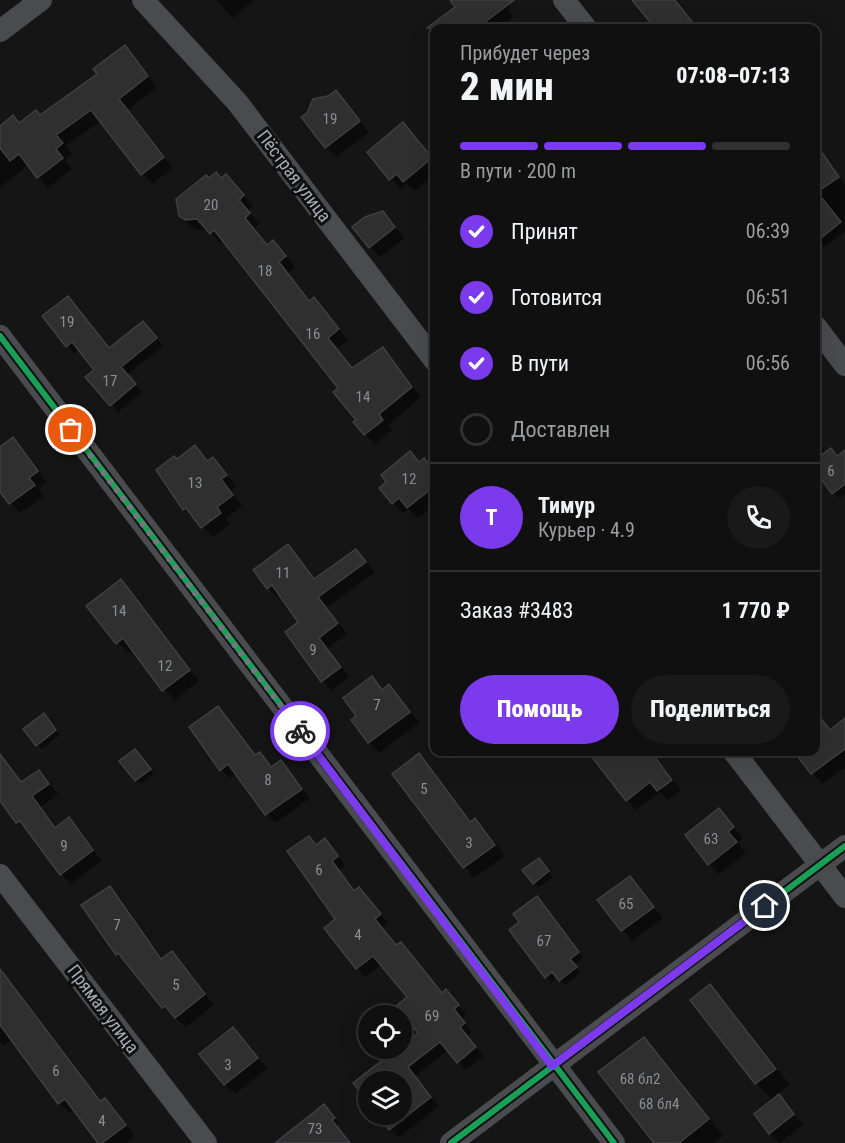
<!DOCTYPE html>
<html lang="ru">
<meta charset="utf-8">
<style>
body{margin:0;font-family:"Roboto Condensed",sans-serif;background:#191919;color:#f1f3f6;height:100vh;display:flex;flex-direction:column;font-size:22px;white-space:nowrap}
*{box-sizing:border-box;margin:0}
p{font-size:20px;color:#9c9d9f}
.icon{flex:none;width:33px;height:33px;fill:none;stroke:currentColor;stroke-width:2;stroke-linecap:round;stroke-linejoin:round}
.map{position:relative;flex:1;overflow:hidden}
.panel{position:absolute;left:430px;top:24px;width:390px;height:732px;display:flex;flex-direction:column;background:#101010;border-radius:12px;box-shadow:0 6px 24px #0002,0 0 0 2px #303030}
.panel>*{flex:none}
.fabs{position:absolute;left:358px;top:1005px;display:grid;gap:12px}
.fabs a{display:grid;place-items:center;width:54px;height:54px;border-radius:50%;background:#101010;box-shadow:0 6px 24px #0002,0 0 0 2px #303030;font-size:30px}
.pin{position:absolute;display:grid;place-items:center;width:51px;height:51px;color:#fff;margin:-26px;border:3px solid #fff;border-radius:50%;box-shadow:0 2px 6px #0007}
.courier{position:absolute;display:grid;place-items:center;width:60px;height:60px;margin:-30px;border:4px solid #7c3aed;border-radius:50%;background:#fff;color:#222;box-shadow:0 2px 8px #0007}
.summary em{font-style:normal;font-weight:800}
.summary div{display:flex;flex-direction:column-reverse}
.summary{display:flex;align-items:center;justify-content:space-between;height:102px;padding:0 30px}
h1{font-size:39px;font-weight:800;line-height:45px}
.bar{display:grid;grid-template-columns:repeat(4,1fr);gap:9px 6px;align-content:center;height:72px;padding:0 30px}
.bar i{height:8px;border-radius:4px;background:#303030}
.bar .selected{background:#7c3aed}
.bar p{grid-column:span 4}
.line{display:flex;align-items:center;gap:15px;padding:0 30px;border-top:2px solid #303030}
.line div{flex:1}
.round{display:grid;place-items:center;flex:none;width:63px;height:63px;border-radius:32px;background:#191919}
ol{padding:0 30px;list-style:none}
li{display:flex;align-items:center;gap:18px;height:66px}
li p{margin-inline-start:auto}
li .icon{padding:6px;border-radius:50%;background:#7c3aed;color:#fff;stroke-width:4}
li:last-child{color:#9c9d9f}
li i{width:33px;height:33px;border:3px solid #303030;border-radius:50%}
.cta{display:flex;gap:12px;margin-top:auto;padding:12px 30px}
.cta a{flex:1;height:69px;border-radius:36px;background:#7c3aed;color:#fff;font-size:24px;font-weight:800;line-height:69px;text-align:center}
.cta a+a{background:#191919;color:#f1f3f6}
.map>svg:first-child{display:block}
.shadow{fill:#0007}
.building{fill:#2f2f30;stroke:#3d3f41;stroke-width:1.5}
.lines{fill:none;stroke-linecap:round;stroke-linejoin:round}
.minor{stroke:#494b4e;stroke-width:22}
.cycleway-casing{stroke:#0f0f11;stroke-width:10}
.cycleway{stroke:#1a9f57;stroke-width:6}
.done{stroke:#73787e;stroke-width:6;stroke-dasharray:0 10.8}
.route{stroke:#7c3aed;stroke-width:8}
.labels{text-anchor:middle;stroke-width:6;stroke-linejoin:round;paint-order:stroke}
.number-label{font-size:15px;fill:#888e94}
.street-label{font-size:18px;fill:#a6adb6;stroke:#0f0f11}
</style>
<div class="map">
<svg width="845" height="1143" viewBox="0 0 845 1143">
<rect width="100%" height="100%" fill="#151515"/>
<g class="shadow">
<polygon points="216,0 254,0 233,18"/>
<polygon points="457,0 506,0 510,5 508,11 513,17 499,28 443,28 438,22 458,8"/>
<polygon points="634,0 677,0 698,28 660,28"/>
<polygon points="125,47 157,87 128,110 173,168 152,184 101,121 65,146 72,154 65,160 72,169 48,188 28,165 0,188 0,129 41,116 100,74"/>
<polygon points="336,92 369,132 337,157 326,147 329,97"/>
<polygon points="403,124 435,161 435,175 415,191 407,184 401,189 369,153"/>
<polygon points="816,144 845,185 845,231 825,247 816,237"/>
<polygon points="221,179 235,186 253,206 248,211 259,224 254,228 268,246 273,242 283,252 295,267 288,273 310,302 323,309 348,340 336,349 353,369 382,349 421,397 388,425 392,430 375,444 365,434 340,388 224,240 221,243 207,229 197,230 191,226 180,216 209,180"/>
<polygon points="435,195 435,214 429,205"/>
<polygon points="383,213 405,238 380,257 370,247"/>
<polygon points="435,221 435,239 427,227"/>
<polygon points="44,316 110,349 150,330 163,346 127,375 142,392 118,412 87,377 96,370 80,349 74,353 67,346"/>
<polygon points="816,408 823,418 816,423"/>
<polygon points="13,439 47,482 38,489 44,496 20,513 0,490 0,449"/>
<polygon points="816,439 827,453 831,450 838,457 845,452 845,494 839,498 816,470"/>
<polygon points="195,447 209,462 213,459 223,469 236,486 230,490 242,506 226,518 230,524 213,537 184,509 177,461"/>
<polygon points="424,460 435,472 435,504 418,518 409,509 403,513 393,503"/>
<polygon points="288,546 316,580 356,550 375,572 327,607 347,634 328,648 349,677 332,690 323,681 300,623 281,595 278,597 268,588"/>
<polygon points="120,581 199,681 174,700 133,649 128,653 118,643"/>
<polygon points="372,678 384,691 389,686 419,723 379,753 369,742 358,716"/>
<polygon points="218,708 257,756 260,754 273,768 281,762 310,798 275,823 236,773 230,778 221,770"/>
<polygon points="48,720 60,735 42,749 37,745"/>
<polygon points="845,720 845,767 822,784 796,752 816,752 816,724 830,732"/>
<polygon points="135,751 154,774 141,784 136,780"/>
<polygon points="590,752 658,752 654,755 681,790 668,800 660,792 636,810"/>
<polygon points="419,755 471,823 475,820 486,830 504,856 474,878 394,774"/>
<polygon points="8,767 23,783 38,772 48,782 58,794 41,807 56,828 68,819 102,861 71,884 61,874 29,831 17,822 0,800 0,772"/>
<polygon points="719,810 743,838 737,843 746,853 719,874 709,864"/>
<polygon points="325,840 345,865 339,870 355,891 359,889 388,923 382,928 397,947 401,944 443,994 454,1000 466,1014 461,1018 472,1032 467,1036 483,1056 466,1070 448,1050 415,1076 439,1106 399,1137 390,1129 402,1114 402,1082 369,1082 369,1101 355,1083 420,1033 409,997 382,964 365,977 326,929 338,920 317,846"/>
<polygon points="543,865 553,877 539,887 534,883"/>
<polygon points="630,878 663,918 632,941 600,901"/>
<polygon points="110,887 120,898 163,960 172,953 214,1005 186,1027 163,1007 117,954"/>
<polygon points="542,902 583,958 574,964 580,973 565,985 557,977 551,982 546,977"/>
<polygon points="0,969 102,1102 105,1100 115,1110 135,1136 126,1143 100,1143 75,1110 69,1113 59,1103 12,1039 3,1046 0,1042"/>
<polygon points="710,986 725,1002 790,1085 777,1095 803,1125 780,1143 770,1133 774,1101 756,1083 692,1000"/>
<polygon points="233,1029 267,1069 235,1094 225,1084"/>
<polygon points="643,1039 659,1054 723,1136 714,1143 656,1143"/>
<polygon points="328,1110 339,1123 335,1126 349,1143 293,1143"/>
</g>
<g class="building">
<polygon points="450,0 514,0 477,28 427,28 455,7"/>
<polygon points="632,0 675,0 697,28 655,28"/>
<polygon points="125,45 148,76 119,99 164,157 141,175 91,110 56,135 63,143 56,149 63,158 37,178 19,154 10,161 0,148 0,126 13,115 19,123 36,110 40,115 97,74 93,69"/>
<polygon points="336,90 360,121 325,148 301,117 307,113 313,99 328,96"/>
<polygon points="403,122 432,158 403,182 397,174 389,180 367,152"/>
<polygon points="816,144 839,177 817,192 841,222 816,242"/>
<polygon points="216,172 221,178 226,174 244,195 239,200 250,213 245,218 267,245 273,240 286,256 279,262 309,301 314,297 339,329 328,338 352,368 383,347 412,387 379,414 383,420 364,435 353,422 356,420 333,392 338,388 214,230 210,234 197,219 186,220 179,216 176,199 206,175 209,178"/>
<polygon points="383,211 395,227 369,248 352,227 365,217"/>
<polygon points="68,296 109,348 143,321 157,338 121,367 136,384 110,406 85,377 94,370 72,342 66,347 42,316"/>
<polygon points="13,437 38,471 29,478 35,485 9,504 0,492 0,447"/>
<polygon points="195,445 207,461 213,457 227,475 221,479 233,495 217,507 221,513 201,528 186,508 183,510 156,470 174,456 177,459"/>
<polygon points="831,448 837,456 845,450 845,484 832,494 816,472 816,459"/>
<polygon points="410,451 419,462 424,458 435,472 435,486 407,508 399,498 392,504 379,488 386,482 381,475"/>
<polygon points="288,544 314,579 356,549 366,562 318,597 338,623 319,638 341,667 321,682 285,632 298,622 272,585 267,589 253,570"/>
<polygon points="121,579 190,670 162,691 123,638 116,644 86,606"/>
<polygon points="372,676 382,690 389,684 410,712 368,743 351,720 356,716 343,698"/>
<polygon points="218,706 255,755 260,752 271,767 281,760 302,789 265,815 228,764 220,771 189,727"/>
<polygon points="816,712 830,730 845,718 845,749 811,774 794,752 816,752"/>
<polygon points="44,713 56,730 36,746 23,729"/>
<polygon points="135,749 151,769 135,781 119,761"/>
<polygon points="588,752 651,752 672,780 657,791 650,782 626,801"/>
<polygon points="419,753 470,822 475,818 495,845 463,868 392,774"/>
<polygon points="0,754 21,782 39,770 49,784 32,796 55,828 69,817 93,850 60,875 20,821 16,823 0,801"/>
<polygon points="719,808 734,827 728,832 737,842 708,865 685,835"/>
<polygon points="309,836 316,845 325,838 338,856 332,861 354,891 359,887 381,914 375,919 396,945 401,942 442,993 446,989 459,1005 454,1009 465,1023 460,1027 476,1047 457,1063 440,1042 408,1067 431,1097 389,1130 377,1114 402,1114 402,1082 369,1082 369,1104 353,1083 398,1048 402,1048 402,1045 418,1033 396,1006 407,997 373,956 356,969 324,928 335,919 287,851"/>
<polygon points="539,858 549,871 533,884 522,870"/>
<polygon points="630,876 654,907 621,931 597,900"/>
<polygon points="110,886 161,959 172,951 205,994 175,1018 165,1006 162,1008 118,953 116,955 81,905"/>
<polygon points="537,896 579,952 570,959 577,967 559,981 552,972 545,978 509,930 519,922 513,914"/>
<polygon points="0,969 100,1101 105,1098 126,1125 102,1143 98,1143 65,1099 58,1104 0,1025"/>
<polygon points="710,984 776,1069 755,1084 690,1000"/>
<polygon points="233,1027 258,1058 224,1085 199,1054"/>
<polygon points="644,1037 709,1119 679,1143 654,1143 598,1072"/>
<polygon points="779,1094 794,1114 769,1134 754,1114"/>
<polygon points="324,1104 335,1118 332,1120 350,1143 275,1143"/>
</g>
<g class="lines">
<g class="minor">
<polyline points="143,0 237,102 435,361"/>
<polyline points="564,0 586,28"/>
<polyline points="0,31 41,0"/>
<polyline points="816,327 845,365"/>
<polyline points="0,336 614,1143"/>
<polyline points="734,752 845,897"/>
<polyline points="0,875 206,1143"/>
<polyline points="451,1143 845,846"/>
</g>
<defs>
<g id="cycleway">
<polyline points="0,336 614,1143"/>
<polyline points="451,1143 845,846"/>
</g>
</defs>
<use href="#cycleway" class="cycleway-casing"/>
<use href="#cycleway" class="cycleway"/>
</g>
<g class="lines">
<polyline class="done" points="71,430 300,731"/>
<polyline class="route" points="300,731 552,1066 765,906"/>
</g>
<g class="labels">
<g class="number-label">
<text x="330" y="124">19</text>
<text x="211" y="210">20</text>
<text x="265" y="276">18</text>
<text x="67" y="327">19</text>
<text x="313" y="339">16</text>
<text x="110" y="386">17</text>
<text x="363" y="402">14</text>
<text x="831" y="476">6</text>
<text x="409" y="484">12</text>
<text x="195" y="488">13</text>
<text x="283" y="578">11</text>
<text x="119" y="616">14</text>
<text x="313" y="655">9</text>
<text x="165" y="671">12</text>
<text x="377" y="710">7</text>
<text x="268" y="785">8</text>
<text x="424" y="794">5</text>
<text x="711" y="844">63</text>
<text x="469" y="848">3</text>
<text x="64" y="851">9</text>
<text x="319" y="875">6</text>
<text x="626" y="909">65</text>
<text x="117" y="930">7</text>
<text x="358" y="940">4</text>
<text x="544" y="946">67</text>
<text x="176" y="990">5</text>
<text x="432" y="1021">69</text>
<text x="228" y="1070">3</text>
<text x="56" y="1076">6</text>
<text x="640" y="1084">68 бл2</text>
<text x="659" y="1109">68 бл4</text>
<text x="102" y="1126">4</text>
<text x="315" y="1134">73</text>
</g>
<g class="street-label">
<text transform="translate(294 176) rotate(53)" y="6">Пёстрая улица</text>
<text transform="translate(103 1009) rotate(53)" y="6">Прямая улица</text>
</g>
</g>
</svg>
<div class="fabs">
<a><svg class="icon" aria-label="locate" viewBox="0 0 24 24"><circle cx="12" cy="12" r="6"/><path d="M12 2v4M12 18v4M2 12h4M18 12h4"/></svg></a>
<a><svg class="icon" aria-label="layers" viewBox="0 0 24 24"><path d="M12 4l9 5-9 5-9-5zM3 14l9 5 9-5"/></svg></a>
</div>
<div class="pin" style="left:71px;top:430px;background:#ea580c"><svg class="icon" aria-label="bag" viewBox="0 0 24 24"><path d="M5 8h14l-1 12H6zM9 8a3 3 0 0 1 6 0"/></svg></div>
<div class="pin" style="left:765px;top:906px;background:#1f2937"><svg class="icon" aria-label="home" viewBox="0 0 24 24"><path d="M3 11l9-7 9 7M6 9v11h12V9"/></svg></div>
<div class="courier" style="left:300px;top:731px"><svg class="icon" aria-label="bike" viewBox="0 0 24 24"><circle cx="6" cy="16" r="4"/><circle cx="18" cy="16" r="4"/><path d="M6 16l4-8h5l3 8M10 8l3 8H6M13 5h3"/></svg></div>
<section class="panel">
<div class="summary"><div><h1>2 мин</h1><p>Прибудет через</p></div><em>07:08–07:13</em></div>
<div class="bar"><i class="selected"></i><i class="selected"></i><i class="selected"></i><i></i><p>В пути · 200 m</p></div>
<ol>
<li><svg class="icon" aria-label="check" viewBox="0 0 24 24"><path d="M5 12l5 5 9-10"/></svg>Принят<p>06:39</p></li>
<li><svg class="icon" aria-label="check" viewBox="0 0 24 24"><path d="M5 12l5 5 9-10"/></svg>Готовится<p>06:51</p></li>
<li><svg class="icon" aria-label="check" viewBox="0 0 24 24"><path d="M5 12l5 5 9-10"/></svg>В пути<p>06:56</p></li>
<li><i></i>Доставлен</li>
</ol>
<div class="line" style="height:108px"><b class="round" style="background:#7c3aed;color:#fff">Т</b><div><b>Тимур</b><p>Курьер · 4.9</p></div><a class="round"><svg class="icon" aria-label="phone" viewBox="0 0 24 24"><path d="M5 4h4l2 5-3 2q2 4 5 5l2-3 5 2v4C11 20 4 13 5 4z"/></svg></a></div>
<div class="line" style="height:78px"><div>Заказ #3483</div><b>1 770 ₽</b></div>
<div class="cta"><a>Помощь</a><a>Поделиться</a></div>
</section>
</div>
